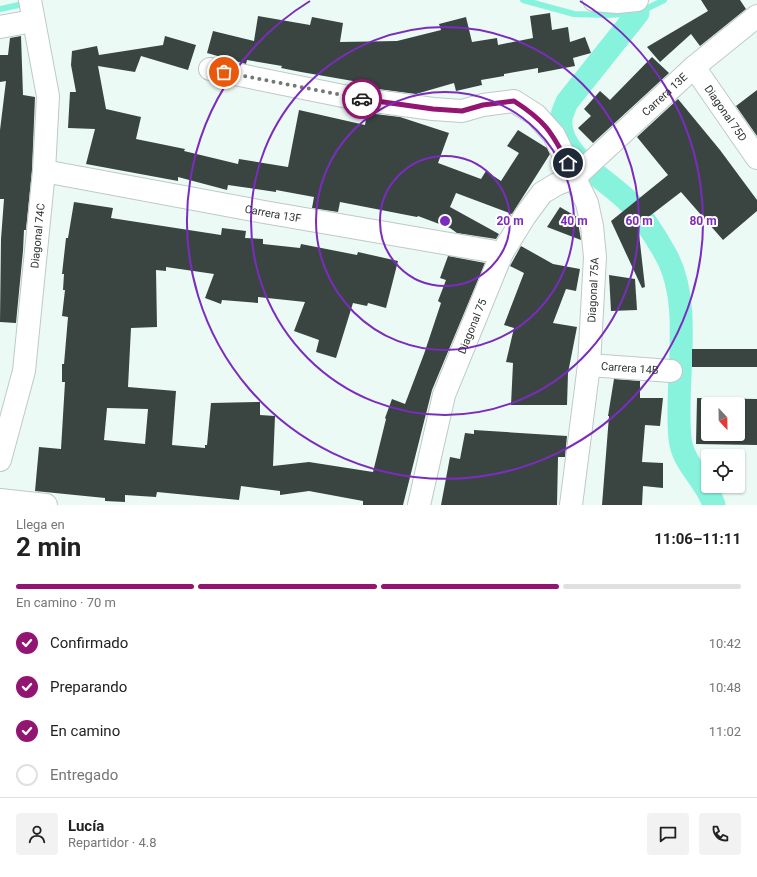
<!DOCTYPE html>
<html lang="es">
<meta charset="utf-8">
<style>
body{margin:0;font-family:Roboto,sans-serif;background:#f2f2f2;color:#222;height:100vh;display:flex;flex-direction:column;font-size:15px;white-space:nowrap}
*{box-sizing:border-box;margin:0}
p{font-size:13px;color:#767676}
.icon{flex:none;width:22px;height:22px;fill:none;stroke:currentColor;stroke-width:2;stroke-linecap:round;stroke-linejoin:round}
.map{position:relative;height:505px;overflow:hidden}
.details{display:flex;flex-direction:column;background:#fff;flex:1}
.details>*{flex:none}
.needle{width:26px;rotate:158deg}
.buttons{position:absolute;left:701px;top:397px;display:grid;gap:8px}
.buttons a{display:grid;place-items:center;width:44px;height:44px;border-radius:4px;background:#fff;box-shadow:0 1px 3px #0004;font-size:20px}
.pin{position:absolute;display:grid;place-items:center;width:34px;height:34px;color:#fff;margin:-17px;border:2px solid #fff;border-radius:50%;box-shadow:0 1px 4px #0007}
.courier{position:absolute;display:grid;place-items:center;width:40px;height:40px;margin:-20px;border:3px solid #921571;border-radius:50%;background:#fff;color:#222;box-shadow:0 1px 5px #0007}
.summary em{font-style:normal;font-weight:700}
.summary div{display:flex;flex-direction:column-reverse}
.summary{display:flex;align-items:center;justify-content:space-between;height:68px;padding:0 16px}
h1{font-size:26px;font-weight:700;line-height:30px}
.bar{display:grid;grid-template-columns:repeat(4,1fr);gap:6px 4px;align-content:center;height:48px;padding:0 16px}
.bar i{height:5px;border-radius:3px;background:#e0e0e0}
.bar .current{background:#921571}
.bar p{grid-column:span 4}
.line{display:flex;align-items:center;gap:10px;padding:0 16px;border-top:1px solid #e0e0e0}
.line div{flex:1}
.round{display:grid;place-items:center;flex:none;width:42px;height:42px;border-radius:4px;background:#f2f2f2}
ol{padding:0 16px;list-style:none}
li{display:flex;align-items:center;gap:12px;height:44px}
li p{margin-inline-start:auto}
li .icon{padding:4px;border-radius:50%;background:#921571;color:#fff;stroke-width:4}
li:last-child{color:#767676}
li i{width:22px;height:22px;border:2px solid #e0e0e0;border-radius:50%}
.map>svg:first-child{display:block}
.lines{fill:none;stroke-linecap:round;stroke-linejoin:round}
.stream{stroke:#87f3dd;stroke-width:6}
.canal{stroke:#87f3dd;stroke-width:23}
.building{fill:#3a4542;fill-rule:evenodd}
.minor-casing{stroke:#bdcac7;stroke-width:24}
.minor{stroke:#fff;stroke-width:22}
.done{stroke:#717977;stroke-width:4;stroke-dasharray:0 7.2}
.route{stroke:#921571;stroke-width:5}
.ring{fill:none;stroke:#7b2cbf;stroke-width:2}
.labels{text-anchor:middle;stroke-width:4;stroke-linejoin:round;paint-order:stroke}
.street-label{font-size:11px;fill:#2f3433;stroke:#fff}
.centre{fill:#7b2cbf;stroke:#fff;stroke-width:2}
.ring-label{font-size:12px;text-anchor:middle;font-weight:bold;fill:#7b2cbf;stroke:#fff;stroke-width:4;stroke-linejoin:round;paint-order:stroke}
</style>
<div class="map">
<svg width="757" height="505" viewBox="0 0 757 505">
<rect width="100%" height="100%" fill="#ecfaf6"/>
<g class="lines">
<g class="stream">
<polyline points="523,0 574,14 607,15 638,13 664,0"/>
<polyline points="0,9 28,3"/>
</g>
<path class="canal" d="M638 13 567 102C565 107 562 113 561 119 557 154 609 181 630 203 644 218 656 237 666 255 694 306 674 382 680 438 682 464 707 481 714 505"/>
</g>
<g class="building">
<polygon points="701,0 740,0 746,9 700,46 691,34 660,62 647,47 708,11"/>
<polygon points="550,13 552,30 568,27 570,42 585,37 591,53 573,58 575,66 538,73 538,68 504,74 504,76 481,80 482,85 456,91 454,83 416,94 355,86 353,85 353,81 301,72 281,68 282,66 247,60 246,64 207,53 213,31 254,41 258,16 310,25 312,17 343,23 340,42 397,41 441,30 439,24 466,17 472,42 497,38 498,45 533,38 530,16"/>
<polygon points="21,36 23,95 35,97 32,170 26,230 24,230 23,251 16,323 0,322 1,239 4,199 0,199 0,130 6,81 0,82 0,55 8,55 10,38"/>
<polygon points="165,36 196,45 188,70 141,56 135,72 98,66 106,109 141,117 136,139 185,149 184,151 238,164 239,159 288,167 299,110 365,125 367,113 400,117 449,133 438,163 481,179 486,171 501,181 519,153 507,146 518,130 547,148 550,154 512,214 456,193 450,207 499,234 496,239 457,233 450,228 418,216 417,217 340,202 338,212 312,208 314,197 276,190 276,192 228,185 227,190 178,177 178,181 86,164 95,129 68,128 70,92 76,92 71,65 72,51 97,46 99,55 163,45"/>
<polygon points="652,57 669,73 593,143 578,128 591,116 584,109 600,91 610,100"/>
<polygon points="757,90 757,136 736,106"/>
<polygon points="678,99 720,150 757,200 757,211 723,240 681,192 638,225 645,287 642,288 611,221 668,175 637,137"/>
<path d="M74 202 113 208 111 218 221 235 222 228 246 231 245 238 263 239V244L300 248 301 244 357 255 358 252 398 261 386 308 368 303 367 306 353 303 336 358 316 352 319 340 294 331 305 302 258 297V303L222 300 221 304 205 298 214 274 166 267V271L156 270 157 327 131 328 128 387 176 391 172 445 205 448V445H207L211 403 260 402V415L275 416 273 466 309 462 373 472 386 419 385 418 392 399 405 404 424 354 441 303 438 301 446 280 440 278 448 256 485 263 432 390 403 505H363V501L309 491 280 495V491L241 486 239 500 157 492 156 497 125 495V502L105 501V498L35 491 39 447 61 449 65 382H62V364H64L68 317 62 316 65 290H63L64 274H62L66 238H68ZM107 408 148 409 145 444 104 440Z"/>
<polygon points="560,207 577,217 581,240 547,227"/>
<polygon points="521,246 553,264 580,269 576,291 566,289 553,323 577,327 568,373 567,405 511,405 513,363 506,362 514,328 504,325 524,273 510,266"/>
<polygon points="609,275 635,279 637,310 611,311"/>
<rect x="692" y="349" width="65" height="18"/>
<polygon points="614,379 640,381 640,398 663,398 660,426 645,425 642,462 663,463 663,488 643,486 642,505 602,505 609,416 608,416"/>
<path d="M697 398 757 399V445L696 444ZM708 404H738V434H708Z"/>
<polygon points="474,430 567,436 565,457 558,457 557,505 441,505 450,457 460,459 465,433 474,434"/>
</g>
<g class="lines">
<defs>
<g id="minor">
<polyline points="594,0 617,2 637,0"/>
<polyline points="0,27 33,21"/>
<path id="s1" d="M694 67 757 158"/>
<polyline points="210,69 353,98 433,109 462,111 483,105 514,101 536,115 554,135 587,203 592,226 595,257 589,365 571,505"/>
<path id="s2" d="M44 171 264 212 502 253"/>
<path id="s3" d="M589 365 671 371"/>
<path id="s4" d="M0 460 24 371 44 171 48 96 30 0"/>
<polyline points="0,500 46,505"/>
<path id="s5" d="M419 505 444 395 502 253 525 216 542 193 557 184 575 177 694 67 757 16"/>
</g>
</defs>
<use href="#minor" class="minor-casing"/>
<use href="#minor" class="minor"/>
</g>
<g class="lines">
<polyline class="done" points="224,72 362,99"/>
<path class="route" d="M362 99 433 109 462 111 483 105 514 101C545 121 551 131 568 163"/>
</g>
<g class="ring">
<circle cx="445" cy="221" r="65"/>
<circle cx="445" cy="221" r="129"/>
<circle cx="445" cy="221" r="194"/>
<path d="M580 1A258 258 0 1 1 310 1"/>
</g>
<g class="labels">
<g class="street-label">
<text dy="4" stroke="none"><textPath href="#s5" startOffset="497">Carrera 13E</textPath></text>
<text dy="4" stroke="none"><textPath href="#s1" startOffset="56">Diagonal 75D</textPath></text>
<text dy="4" stroke="none"><textPath href="#s2" startOffset="233">Carrera 13F</textPath></text>
<text dy="4" stroke="none"><textPath href="#s4" startOffset="228">Diagonal 74C</textPath></text>
<text transform="translate(593 290) rotate(-87)" y="4">Diagonal 75A</text>
<text dy="4" stroke="none"><textPath href="#s5" startOffset="187">Diagonal 75</textPath></text>
<text dy="4" stroke="none"><textPath href="#s3" startOffset="41">Carrera 14B</textPath></text>
</g>
</g>
<circle cx="445" cy="221" r="6" class="centre"/>
<g class="ring-label">
<text x="510" y="225">20 m</text>
<text x="574" y="225">40 m</text>
<text x="639" y="225">60 m</text>
<text x="703" y="225">80 m</text>
</g>
</svg>
<div class="buttons">
<a><svg class="needle" viewBox="-14 -14 28 28"><path d="M0-13l5 13h-10z" fill="#e53935"/><path d="M0 13l5-13h-10z" fill="#767676"/></svg></a>
<a><svg class="icon" aria-label="locate" viewBox="0 0 24 24"><circle cx="12" cy="12" r="6"/><path d="M12 2v4M12 18v4M2 12h4M18 12h4"/></svg></a>
</div>
<div class="pin" style="left:224px;top:72px;background:#ea580c"><svg class="icon" aria-label="bag" viewBox="0 0 24 24"><path d="M5 8h14l-1 12H6zM9 8a3 3 0 0 1 6 0"/></svg></div>
<div class="pin" style="left:568px;top:163px;background:#1f2937"><svg class="icon" aria-label="home" viewBox="0 0 24 24"><path d="M3 11l9-7 9 7M6 9v11h12V9"/></svg></div>
<div class="courier" style="left:362px;top:99px"><svg class="icon" aria-label="car" viewBox="0 0 24 24"><path d="M5 17H2v-5l4-1 3-4h7l3 4 3 1v5h-3M9 17h6M6 11h13"/><circle cx="7" cy="17" r="2"/><circle cx="17" cy="17" r="2"/></svg></div>
</div>
<section class="details">
<div class="summary"><div><h1>2 min</h1><p>Llega en</p></div><em>11:06–11:11</em></div>
<div class="bar"><i class="current"></i><i class="current"></i><i class="current"></i><i></i><p>En camino · 70 m</p></div>
<ol>
<li><svg class="icon" aria-label="check" viewBox="0 0 24 24"><path d="M5 12l5 5 9-10"/></svg>Confirmado<p>10:42</p></li>
<li><svg class="icon" aria-label="check" viewBox="0 0 24 24"><path d="M5 12l5 5 9-10"/></svg>Preparando<p>10:48</p></li>
<li><svg class="icon" aria-label="check" viewBox="0 0 24 24"><path d="M5 12l5 5 9-10"/></svg>En camino<p>11:02</p></li>
<li><i></i>Entregado</li>
</ol>
<div class="line" style="height:72px"><a class="round"><svg class="icon" aria-label="person" viewBox="0 0 24 24"><circle cx="12" cy="8" r="4"/><path d="M4 21q1-7 8-7t8 7"/></svg></a><div><b>Lucía</b><p>Repartidor · 4.8</p></div><a class="round"><svg class="icon" aria-label="chat" viewBox="0 0 24 24"><path d="M4 5h16v11H9l-5 4z"/></svg></a><a class="round"><svg class="icon" aria-label="phone" viewBox="0 0 24 24"><path d="M5 4h4l2 5-3 2q2 4 5 5l2-3 5 2v4C11 20 4 13 5 4z"/></svg></a></div>
</section>
